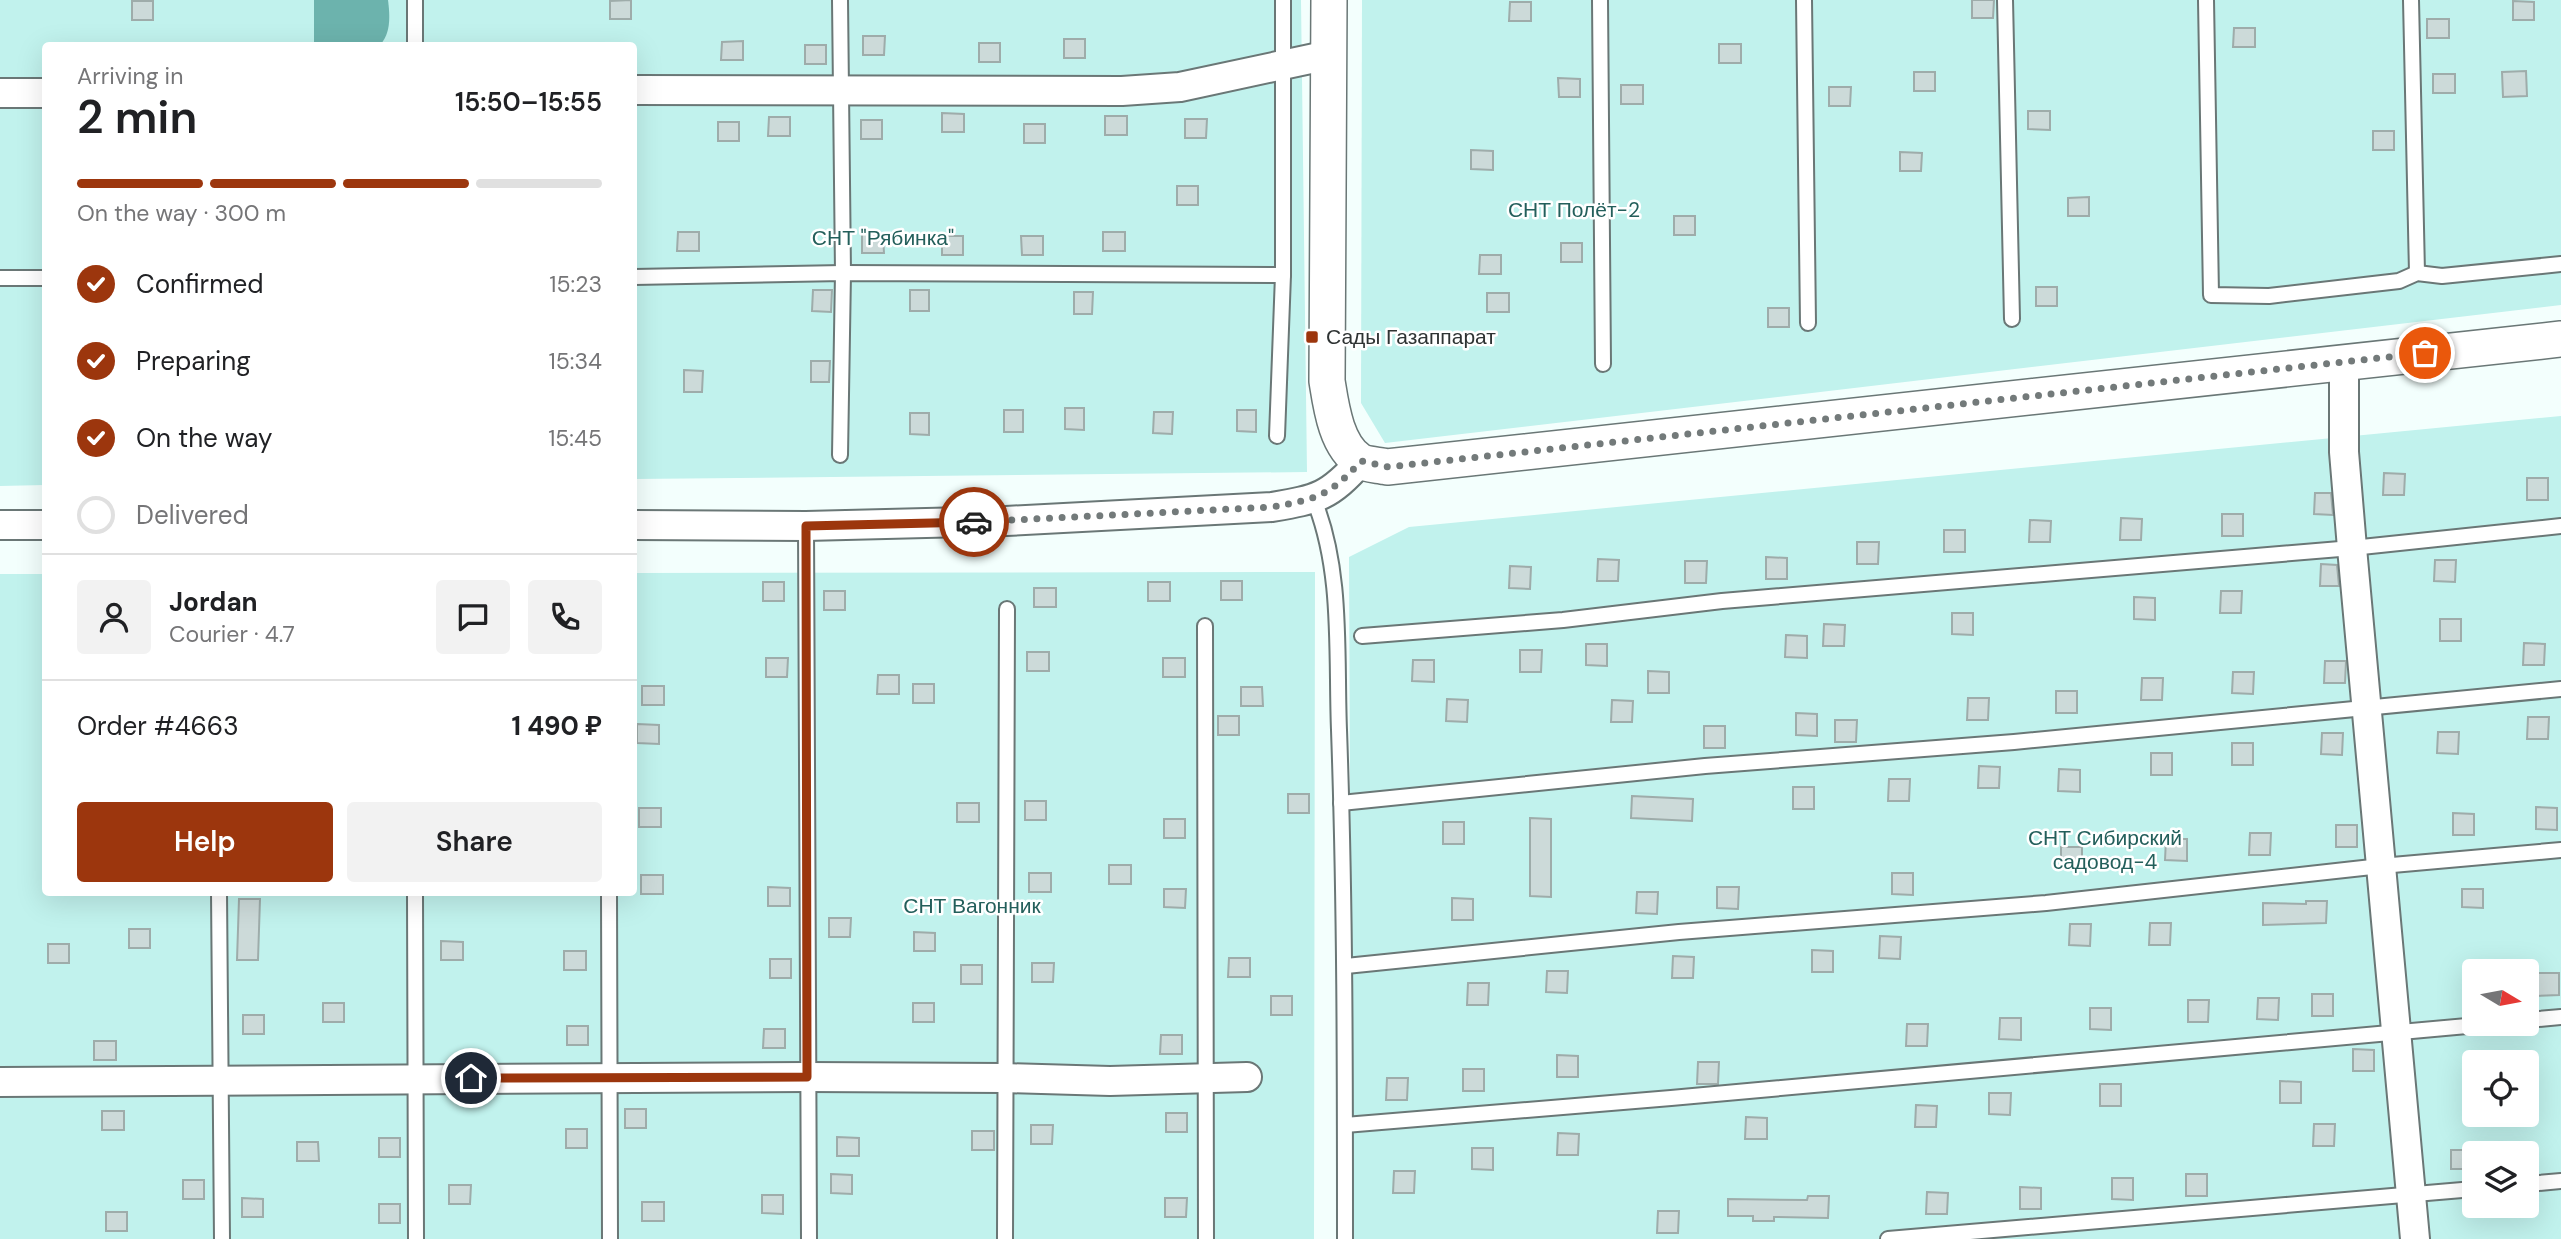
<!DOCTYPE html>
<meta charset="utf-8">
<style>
body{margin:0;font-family:"DM Sans",sans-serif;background:#f2f2f2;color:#202124;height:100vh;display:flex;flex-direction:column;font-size:26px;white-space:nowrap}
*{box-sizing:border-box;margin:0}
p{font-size:23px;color:#757577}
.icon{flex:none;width:38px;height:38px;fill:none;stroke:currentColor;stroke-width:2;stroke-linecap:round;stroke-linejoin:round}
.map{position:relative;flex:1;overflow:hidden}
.sheet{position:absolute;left:42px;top:42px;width:595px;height:854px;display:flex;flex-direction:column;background:#fff;border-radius:7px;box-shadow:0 7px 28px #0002}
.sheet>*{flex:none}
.needle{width:46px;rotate:100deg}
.fabs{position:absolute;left:2462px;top:959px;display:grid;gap:14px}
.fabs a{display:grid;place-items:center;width:77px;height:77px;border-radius:7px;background:#fff;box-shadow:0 7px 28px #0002;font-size:35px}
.pin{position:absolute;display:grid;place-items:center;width:60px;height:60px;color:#fff;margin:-30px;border:4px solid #fff;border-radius:50%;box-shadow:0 2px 7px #0007}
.courier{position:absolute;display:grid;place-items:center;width:70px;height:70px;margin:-35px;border:5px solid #9c360d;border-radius:50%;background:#fff;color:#222;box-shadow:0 2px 9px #0007}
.head em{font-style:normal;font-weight:600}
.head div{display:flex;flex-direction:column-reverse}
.head{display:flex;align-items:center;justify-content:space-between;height:119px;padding:0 35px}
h1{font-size:46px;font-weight:600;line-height:52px}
.bar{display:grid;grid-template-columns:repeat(4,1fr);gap:10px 7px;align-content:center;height:84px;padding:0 35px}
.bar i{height:9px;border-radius:5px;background:#e0e0e0}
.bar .active{background:#9c360d}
.bar p{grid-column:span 4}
.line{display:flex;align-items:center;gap:18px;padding:0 35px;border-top:2px solid #e0e0e0}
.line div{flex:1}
.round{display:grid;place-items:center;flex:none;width:74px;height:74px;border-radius:7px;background:#f2f2f2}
ol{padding:0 35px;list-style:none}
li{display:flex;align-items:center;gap:21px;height:77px}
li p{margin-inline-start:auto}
li .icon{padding:7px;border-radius:50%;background:#9c360d;color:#fff;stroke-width:4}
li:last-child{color:#757577}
li i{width:38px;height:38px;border:4px solid #e0e0e0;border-radius:50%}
.cta{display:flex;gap:14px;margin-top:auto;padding:14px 35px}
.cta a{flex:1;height:80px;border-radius:7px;background:#9c360d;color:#fff;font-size:28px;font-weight:600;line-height:80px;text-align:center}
.cta a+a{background:#f2f2f2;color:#202124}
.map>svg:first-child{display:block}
.green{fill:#c1f2ed;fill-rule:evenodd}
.water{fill:#6cb3ad}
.building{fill:#ccdad9;stroke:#9eacaa;stroke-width:2}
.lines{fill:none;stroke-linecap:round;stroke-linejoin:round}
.service-casing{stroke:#6a7776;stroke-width:18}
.minor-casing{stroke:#6a7776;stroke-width:32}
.tertiary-casing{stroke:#6a7776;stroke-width:38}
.service{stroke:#fff;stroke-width:14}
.minor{stroke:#fff;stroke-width:28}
.tertiary{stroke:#fff;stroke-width:35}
.done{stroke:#737a7a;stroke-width:7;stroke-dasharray:0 12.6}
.route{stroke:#9c360d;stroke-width:9}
.poi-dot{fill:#9c360d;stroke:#fff;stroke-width:2.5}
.labels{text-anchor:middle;stroke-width:5;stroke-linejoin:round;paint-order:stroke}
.park-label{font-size:21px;fill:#235f5b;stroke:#fff}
.poi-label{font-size:21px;fill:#2e3333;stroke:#fff;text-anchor:start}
</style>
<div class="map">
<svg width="2561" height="1239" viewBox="0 0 2561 1239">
<rect width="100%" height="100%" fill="#f3fffd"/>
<g class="green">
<polygon points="0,0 1301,0 1307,472 634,479 634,46 46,46 45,485 0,486"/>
<polygon points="1362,0 2561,0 2561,305 1385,443 1361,403"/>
<path d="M2561 416V1239H1352L1349 557 1409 527ZM2474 971H2527V1024H2474ZM2474 1062H2527V1115H2474ZM2474 1153H2527V1206H2474Z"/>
<polygon points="1315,572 1314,1239 0,1239 0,574 45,574 46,892 634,892 634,573"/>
</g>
<path class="water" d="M314 0H388C390 16 391 33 380 45H314Z"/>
<g class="building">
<polygon points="631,0 631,19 610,19 610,1"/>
<polygon points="1972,0 1994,0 1993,18 1972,18"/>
<rect x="132" y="1" width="21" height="19"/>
<polygon points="2513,1 2534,2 2534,20 2513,20"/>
<polygon points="1510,2 1531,2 1531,21 1509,21"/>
<rect x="2427" y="19" width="22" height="19"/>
<polygon points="2234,28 2255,28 2255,47 2233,47"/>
<polygon points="863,36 885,36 884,55 863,55"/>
<rect x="1064" y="39" width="21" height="19"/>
<polygon points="743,41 743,60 721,60 722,42"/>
<rect x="979" y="43" width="21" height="19"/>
<rect x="1719" y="44" width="22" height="19"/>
<rect x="805" y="45" width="21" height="19"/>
<polygon points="2526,71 2527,96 2503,97 2502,72"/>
<rect x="1914" y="72" width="21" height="19"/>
<rect x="2433" y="74" width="22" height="19"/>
<polygon points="1558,78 1580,79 1580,97 1559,97"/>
<rect x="1621" y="85" width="22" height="19"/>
<polygon points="1829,87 1851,87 1850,106 1829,106"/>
<polygon points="2028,111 2050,111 2050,130 2028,129"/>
<polygon points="942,113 964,114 964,132 942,132"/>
<rect x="1105" y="116" width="22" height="19"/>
<polygon points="769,117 790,117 790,136 768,136"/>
<polygon points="1185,119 1207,119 1206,138 1185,138"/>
<rect x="861" y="120" width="21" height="19"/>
<rect x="718" y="122" width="21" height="19"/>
<rect x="1024" y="124" width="21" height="19"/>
<rect x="2373" y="131" width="21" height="19"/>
<polygon points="1471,150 1493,151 1493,170 1471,169"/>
<polygon points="1900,152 1922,153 1921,171 1900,171"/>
<rect x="1177" y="186" width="21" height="19"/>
<polygon points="2089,197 2089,216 2068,216 2068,198"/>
<rect x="1674" y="216" width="21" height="19"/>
<polygon points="678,232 699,232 699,251 677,251"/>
<rect x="1103" y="232" width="22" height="19"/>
<polygon points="862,234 883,234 884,253 862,253"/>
<rect x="942" y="236" width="21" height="19"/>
<polygon points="1021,236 1043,236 1043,255 1022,255"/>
<rect x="1561" y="243" width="21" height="19"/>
<polygon points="1480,255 1501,255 1501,274 1479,274"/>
<rect x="2036" y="287" width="21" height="19"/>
<polygon points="813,290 832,290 831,312 812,311"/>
<rect x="910" y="290" width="19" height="21"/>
<polygon points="1074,292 1093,292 1092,314 1074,314"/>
<rect x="1487" y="293" width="22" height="19"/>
<rect x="1768" y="308" width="21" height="19"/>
<polygon points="811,361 830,361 829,382 811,382"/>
<polygon points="684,370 703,371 702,392 684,392"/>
<polygon points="1065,408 1084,408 1084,430 1065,429"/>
<rect x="1004" y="410" width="19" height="22"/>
<polygon points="1237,410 1256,410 1256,432 1237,431"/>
<polygon points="1154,412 1173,412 1172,434 1153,433"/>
<polygon points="910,413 929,413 929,435 910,434"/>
<polygon points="2384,473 2405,474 2404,495 2383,495"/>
<rect x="2527" y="478" width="21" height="22"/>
<polygon points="2315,493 2331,493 2333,515 2314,514"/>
<rect x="2222" y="514" width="21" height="22"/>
<polygon points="2121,518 2142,519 2141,540 2120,540"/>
<polygon points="2030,520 2051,521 2050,542 2029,542"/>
<rect x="1944" y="530" width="21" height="22"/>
<polygon points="1857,542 1879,542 1878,564 1857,564"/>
<polygon points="1766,557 1787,558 1787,579 1766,579"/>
<polygon points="1598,559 1619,560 1618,581 1597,581"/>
<polygon points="2435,560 2456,560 2455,582 2434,581"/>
<polygon points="1685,561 1707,561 1706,583 1685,583"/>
<polygon points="2321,564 2337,565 2339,586 2320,586"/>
<polygon points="1510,566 1531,567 1530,589 1509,588"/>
<rect x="1221" y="581" width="21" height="19"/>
<rect x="763" y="582" width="21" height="19"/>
<rect x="1148" y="582" width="22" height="19"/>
<rect x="1034" y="588" width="22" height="19"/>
<rect x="824" y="591" width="21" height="19"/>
<polygon points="2221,591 2242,591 2241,613 2220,613"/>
<polygon points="2134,597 2155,598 2155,620 2134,619"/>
<polygon points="1952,613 1973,613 1973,635 1952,634"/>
<rect x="2440" y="619" width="21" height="22"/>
<polygon points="1824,624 1845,625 1844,646 1823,646"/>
<polygon points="1786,635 1807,636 1807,658 1785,657"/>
<polygon points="2524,643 2545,644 2544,665 2523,665"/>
<polygon points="1586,644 1607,644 1607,666 1586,665"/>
<polygon points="1520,650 1542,650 1541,672 1520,672"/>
<rect x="1027" y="652" width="22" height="19"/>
<polygon points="766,658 788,658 787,677 766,677"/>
<rect x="1163" y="658" width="22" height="19"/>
<polygon points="1413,660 1434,660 1434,682 1412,681"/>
<polygon points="2325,661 2346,661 2345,683 2324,683"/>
<polygon points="1648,671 1669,672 1669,693 1648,693"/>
<polygon points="2233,672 2254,672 2253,694 2232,693"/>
<polygon points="878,675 899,675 899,694 877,694"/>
<polygon points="2142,678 2163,678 2162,700 2141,700"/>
<rect x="913" y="684" width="21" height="19"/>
<rect x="642" y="686" width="22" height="19"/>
<polygon points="1241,687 1262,687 1263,706 1241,706"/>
<rect x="2056" y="691" width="21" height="22"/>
<polygon points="1968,698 1989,698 1988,720 1967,720"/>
<polygon points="1447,699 1468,700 1467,722 1446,721"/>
<polygon points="1612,700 1633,701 1632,722 1611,722"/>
<polygon points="1796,713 1817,714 1817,736 1796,735"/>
<rect x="1218" y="716" width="21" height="19"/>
<polygon points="2528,717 2549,717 2548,739 2527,739"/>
<polygon points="1835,720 1857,720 1856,742 1835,742"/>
<polygon points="637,724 659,725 659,744 637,743"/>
<rect x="1704" y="726" width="21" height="22"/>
<polygon points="2438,732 2459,732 2458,754 2437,753"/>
<polygon points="2322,733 2343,733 2342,755 2321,754"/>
<rect x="2232" y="743" width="21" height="22"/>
<rect x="2151" y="753" width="21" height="22"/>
<polygon points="1979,766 2000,767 1999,788 1978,788"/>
<polygon points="2059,769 2080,770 2080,792 2058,791"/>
<polygon points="1889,779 1910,779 1909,801 1888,801"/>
<rect x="1793" y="787" width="21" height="22"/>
<rect x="1288" y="794" width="21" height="19"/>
<polygon points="1632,796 1693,799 1692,821 1631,818"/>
<rect x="1025" y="801" width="21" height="19"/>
<rect x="957" y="803" width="22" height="19"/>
<polygon points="2536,807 2557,808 2557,830 2536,829"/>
<rect x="639" y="808" width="22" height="19"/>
<polygon points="2453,813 2474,814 2474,835 2453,835"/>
<polygon points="1530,818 1551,819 1551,897 1530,896"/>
<rect x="1164" y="819" width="21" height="19"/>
<rect x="1443" y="822" width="21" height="22"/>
<rect x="2336" y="825" width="21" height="22"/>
<polygon points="2250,833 2271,833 2270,855 2249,855"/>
<polygon points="2166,839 2187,839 2187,861 2165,860"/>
<rect x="2061" y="847" width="21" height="22"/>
<rect x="1109" y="865" width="22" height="19"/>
<rect x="1029" y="873" width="22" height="19"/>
<polygon points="1892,873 1913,873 1913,895 1892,894"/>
<rect x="641" y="875" width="22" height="19"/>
<polygon points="768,887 790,888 790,906 768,906"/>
<polygon points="1717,887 1739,887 1738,909 1717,908"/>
<polygon points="1164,889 1186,889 1185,908 1164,907"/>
<polygon points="2462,889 2483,889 2483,908 2462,907"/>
<polygon points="1637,892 1658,892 1657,914 1636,913"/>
<polygon points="1452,898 1473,899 1473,920 1452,920"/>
<polygon points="239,899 260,899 258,960 237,960"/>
<polygon points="2306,901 2327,901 2326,923 2263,925 2263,903 2306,904"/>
<polygon points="829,918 851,918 850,937 829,937"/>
<polygon points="2150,923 2171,923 2170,945 2149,945"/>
<polygon points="2070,924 2091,924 2090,946 2069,945"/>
<rect x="129" y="929" width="21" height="19"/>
<polygon points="914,932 935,933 935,951 914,951"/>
<polygon points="1880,936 1901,937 1900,959 1879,958"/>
<polygon points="441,941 463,942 463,960 441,960"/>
<rect x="48" y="944" width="21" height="19"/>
<polygon points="1812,950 1833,951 1833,972 1812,972"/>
<rect x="564" y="951" width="22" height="19"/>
<polygon points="1673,956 1694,957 1693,978 1672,978"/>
<polygon points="1229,958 1250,958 1250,977 1228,977"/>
<rect x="770" y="959" width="21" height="19"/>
<polygon points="1032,963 1054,963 1053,982 1032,982"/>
<rect x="961" y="965" width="21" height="19"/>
<polygon points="1547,971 1568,971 1567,993 1546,992"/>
<polygon points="2533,973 2559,973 2559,995 2534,996"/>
<polygon points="1468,983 1489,983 1488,1005 1467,1005"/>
<rect x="2312" y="994" width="21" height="22"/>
<rect x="1271" y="996" width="21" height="19"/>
<polygon points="2258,998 2279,998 2278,1020 2257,1019"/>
<polygon points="2188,1000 2209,1000 2208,1022 2188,1022"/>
<rect x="323" y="1003" width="21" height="19"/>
<rect x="913" y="1003" width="21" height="19"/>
<polygon points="2090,1008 2111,1008 2111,1030 2090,1029"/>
<rect x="243" y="1015" width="21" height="19"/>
<polygon points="2000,1018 2021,1018 2021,1040 1999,1039"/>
<polygon points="1907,1024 1928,1024 1927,1046 1906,1046"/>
<rect x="567" y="1026" width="21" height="19"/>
<polygon points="764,1029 785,1029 785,1048 763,1048"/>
<polygon points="1161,1035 1182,1035 1182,1054 1160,1054"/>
<rect x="94" y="1041" width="22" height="19"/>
<polygon points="2353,1049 2374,1050 2374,1071 2353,1071"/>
<polygon points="1557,1055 1578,1056 1578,1077 1557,1077"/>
<polygon points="1698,1062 1719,1062 1718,1084 1697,1084"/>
<rect x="1463" y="1069" width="21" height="22"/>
<polygon points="1387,1078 1408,1078 1407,1100 1386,1100"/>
<polygon points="2280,1081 2301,1082 2301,1103 2280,1103"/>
<rect x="2100" y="1084" width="21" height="22"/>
<polygon points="1989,1093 2011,1093 2010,1115 1989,1114"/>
<polygon points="1916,1105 1937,1106 1936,1127 1915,1127"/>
<rect x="625" y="1109" width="21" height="19"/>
<rect x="102" y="1111" width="22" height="19"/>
<rect x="1166" y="1113" width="21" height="19"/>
<polygon points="1746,1117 1767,1118 1767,1139 1745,1139"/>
<polygon points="2314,1124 2335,1124 2334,1146 2313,1146"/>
<polygon points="1031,1125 1053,1125 1052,1144 1031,1144"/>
<rect x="566" y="1129" width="21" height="19"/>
<rect x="972" y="1131" width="22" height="19"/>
<polygon points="1558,1133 1579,1134 1578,1155 1557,1155"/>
<polygon points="837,1137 859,1138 859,1156 837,1156"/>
<rect x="379" y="1138" width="21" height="19"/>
<polygon points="297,1142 318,1142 319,1161 297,1161"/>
<polygon points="1472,1148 1493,1148 1493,1170 1472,1169"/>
<rect x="2451" y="1150" width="21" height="19"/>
<polygon points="1394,1171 1415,1171 1414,1193 1393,1193"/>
<polygon points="831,1174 852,1175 852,1194 831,1193"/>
<rect x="2186" y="1174" width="21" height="22"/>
<polygon points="2112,1178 2133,1178 2133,1200 2112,1199"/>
<rect x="183" y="1180" width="21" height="19"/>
<polygon points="449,1185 471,1185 470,1204 449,1204"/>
<polygon points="2020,1187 2041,1188 2041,1209 2020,1209"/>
<polygon points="1927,1192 1948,1193 1947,1214 1926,1214"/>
<polygon points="762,1195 783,1195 783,1214 762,1213"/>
<polygon points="1808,1196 1829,1196 1828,1218 1774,1217 1774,1221 1753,1221 1753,1216 1728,1216 1728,1199 1807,1200"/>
<polygon points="242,1198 263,1199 263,1217 242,1217"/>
<polygon points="1165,1198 1187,1198 1186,1217 1165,1217"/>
<rect x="642" y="1202" width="22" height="19"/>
<rect x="379" y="1204" width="21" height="19"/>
<polygon points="1658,1211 1679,1211 1678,1233 1657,1233"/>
<rect x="106" y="1212" width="21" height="19"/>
</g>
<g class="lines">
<defs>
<g id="service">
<polyline points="415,0 415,46"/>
<polyline points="840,0 843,273 840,455"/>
<polyline points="1600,0 1603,364"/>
<polyline points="1804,0 1808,323"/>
<polyline points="2005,0 2012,319"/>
<polyline points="2206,0 2211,295 2269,296 2399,281 2417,273 2442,276 2561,264"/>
<polyline points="2411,0 2417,273"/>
<polyline points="634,277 843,273 1283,275"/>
<polyline points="0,278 46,278"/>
<polyline points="1277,436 1283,275 1283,0"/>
<path d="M1314 500C1343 571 1336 654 1339 730 1345 900 1345 1069 1345 1239"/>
<polyline points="806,526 809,1239"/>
<polyline points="1205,626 1206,1239"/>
<polyline points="1362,636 1563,620 1722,601 2352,548 2561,526"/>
<polyline points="1341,803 1705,766 2014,742 2561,689"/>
<polyline points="219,892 222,1239"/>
<polyline points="415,892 416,1239"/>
<polyline points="609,892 610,1239"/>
<polyline points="1346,966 1679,932 2046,903 2381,866 2561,850"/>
<polyline points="2527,1020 2561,1017"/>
<polyline points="1345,1125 1671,1098 2489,1024"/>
<polyline points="2527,1184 2561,1181"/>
<polyline points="1005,1239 1007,609"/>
<polyline points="1888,1239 2474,1189"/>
</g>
<g id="minor">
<polyline points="634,90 1122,91 1180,87 1329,55"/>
<polyline points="0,93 46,93"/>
<polyline points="2344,362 2344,452 2352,548 2415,1239"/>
<polyline points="0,525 46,525"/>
<path d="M634 525 806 526 1006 521 1272 507C1318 499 1329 497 1361 461"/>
<polyline points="0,1082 807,1077 1004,1078 1110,1081 1247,1077"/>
</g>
<path id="tertiary" d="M1329 0 1327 381C1331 406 1336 446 1360 461 1367 465 1380 465 1387 467L2561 339"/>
</defs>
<use href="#service" class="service-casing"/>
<use href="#minor" class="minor-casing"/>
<use href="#tertiary" class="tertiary-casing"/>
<use href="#service" class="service"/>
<use href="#minor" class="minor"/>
<use href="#tertiary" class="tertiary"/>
</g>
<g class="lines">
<path class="done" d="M974 522 1272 507C1316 499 1330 496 1361 461L1388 467 2425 353"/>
<polyline class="route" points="471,1078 807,1077 806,526 974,522"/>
</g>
<rect class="poi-dot" x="1305" y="330" width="14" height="14" rx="3.5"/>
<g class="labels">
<g class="park-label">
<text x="1574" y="217">СНТ Полёт-2</text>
<text x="883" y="245">СНТ "Рябинка"</text>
<text x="2105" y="845">СНТ Сибирский<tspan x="2105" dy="24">садовод-4</tspan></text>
<text x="972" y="913">СНТ Вагонник</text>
</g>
<g class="poi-label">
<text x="1326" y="344">Сады Газаппарат</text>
</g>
</g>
</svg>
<div class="fabs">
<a><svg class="needle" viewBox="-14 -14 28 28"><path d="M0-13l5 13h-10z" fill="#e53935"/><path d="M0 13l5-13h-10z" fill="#757577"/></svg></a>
<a><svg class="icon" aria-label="locate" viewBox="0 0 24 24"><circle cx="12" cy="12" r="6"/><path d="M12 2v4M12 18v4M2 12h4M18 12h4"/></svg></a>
<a><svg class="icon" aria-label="layers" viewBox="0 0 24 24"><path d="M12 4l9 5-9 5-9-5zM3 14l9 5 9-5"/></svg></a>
</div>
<div class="pin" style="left:2425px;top:353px;background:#ea580c"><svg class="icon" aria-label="bag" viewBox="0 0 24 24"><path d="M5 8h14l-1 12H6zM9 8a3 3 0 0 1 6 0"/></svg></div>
<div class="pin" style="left:471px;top:1078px;background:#1f2937"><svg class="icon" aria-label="home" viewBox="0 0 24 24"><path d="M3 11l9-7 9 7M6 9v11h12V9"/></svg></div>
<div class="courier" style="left:974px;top:522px"><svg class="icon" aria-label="car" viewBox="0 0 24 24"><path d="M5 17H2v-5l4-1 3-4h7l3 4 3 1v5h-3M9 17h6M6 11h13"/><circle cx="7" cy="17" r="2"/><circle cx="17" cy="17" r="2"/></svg></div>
<section class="sheet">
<div class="head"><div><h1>2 min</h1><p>Arriving in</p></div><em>15:50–15:55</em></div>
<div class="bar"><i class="active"></i><i class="active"></i><i class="active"></i><i></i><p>On the way · 300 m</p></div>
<ol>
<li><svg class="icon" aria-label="check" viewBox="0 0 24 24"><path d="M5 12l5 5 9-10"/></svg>Confirmed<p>15:23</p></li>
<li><svg class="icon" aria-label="check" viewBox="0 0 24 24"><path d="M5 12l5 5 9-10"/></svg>Preparing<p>15:34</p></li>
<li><svg class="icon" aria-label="check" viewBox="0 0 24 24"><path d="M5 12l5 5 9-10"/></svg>On the way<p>15:45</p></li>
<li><i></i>Delivered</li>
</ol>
<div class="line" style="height:126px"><a class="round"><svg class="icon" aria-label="person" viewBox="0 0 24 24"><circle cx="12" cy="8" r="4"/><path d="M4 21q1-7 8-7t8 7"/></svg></a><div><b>Jordan</b><p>Courier · 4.7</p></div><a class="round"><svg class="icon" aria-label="chat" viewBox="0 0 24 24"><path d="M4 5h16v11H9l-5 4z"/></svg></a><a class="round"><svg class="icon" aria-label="phone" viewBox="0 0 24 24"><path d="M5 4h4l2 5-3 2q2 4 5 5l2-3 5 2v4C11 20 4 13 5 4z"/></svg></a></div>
<div class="line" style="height:91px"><div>Order #4663</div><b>1 490 ₽</b></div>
<div class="cta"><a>Help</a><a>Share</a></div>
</section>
</div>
